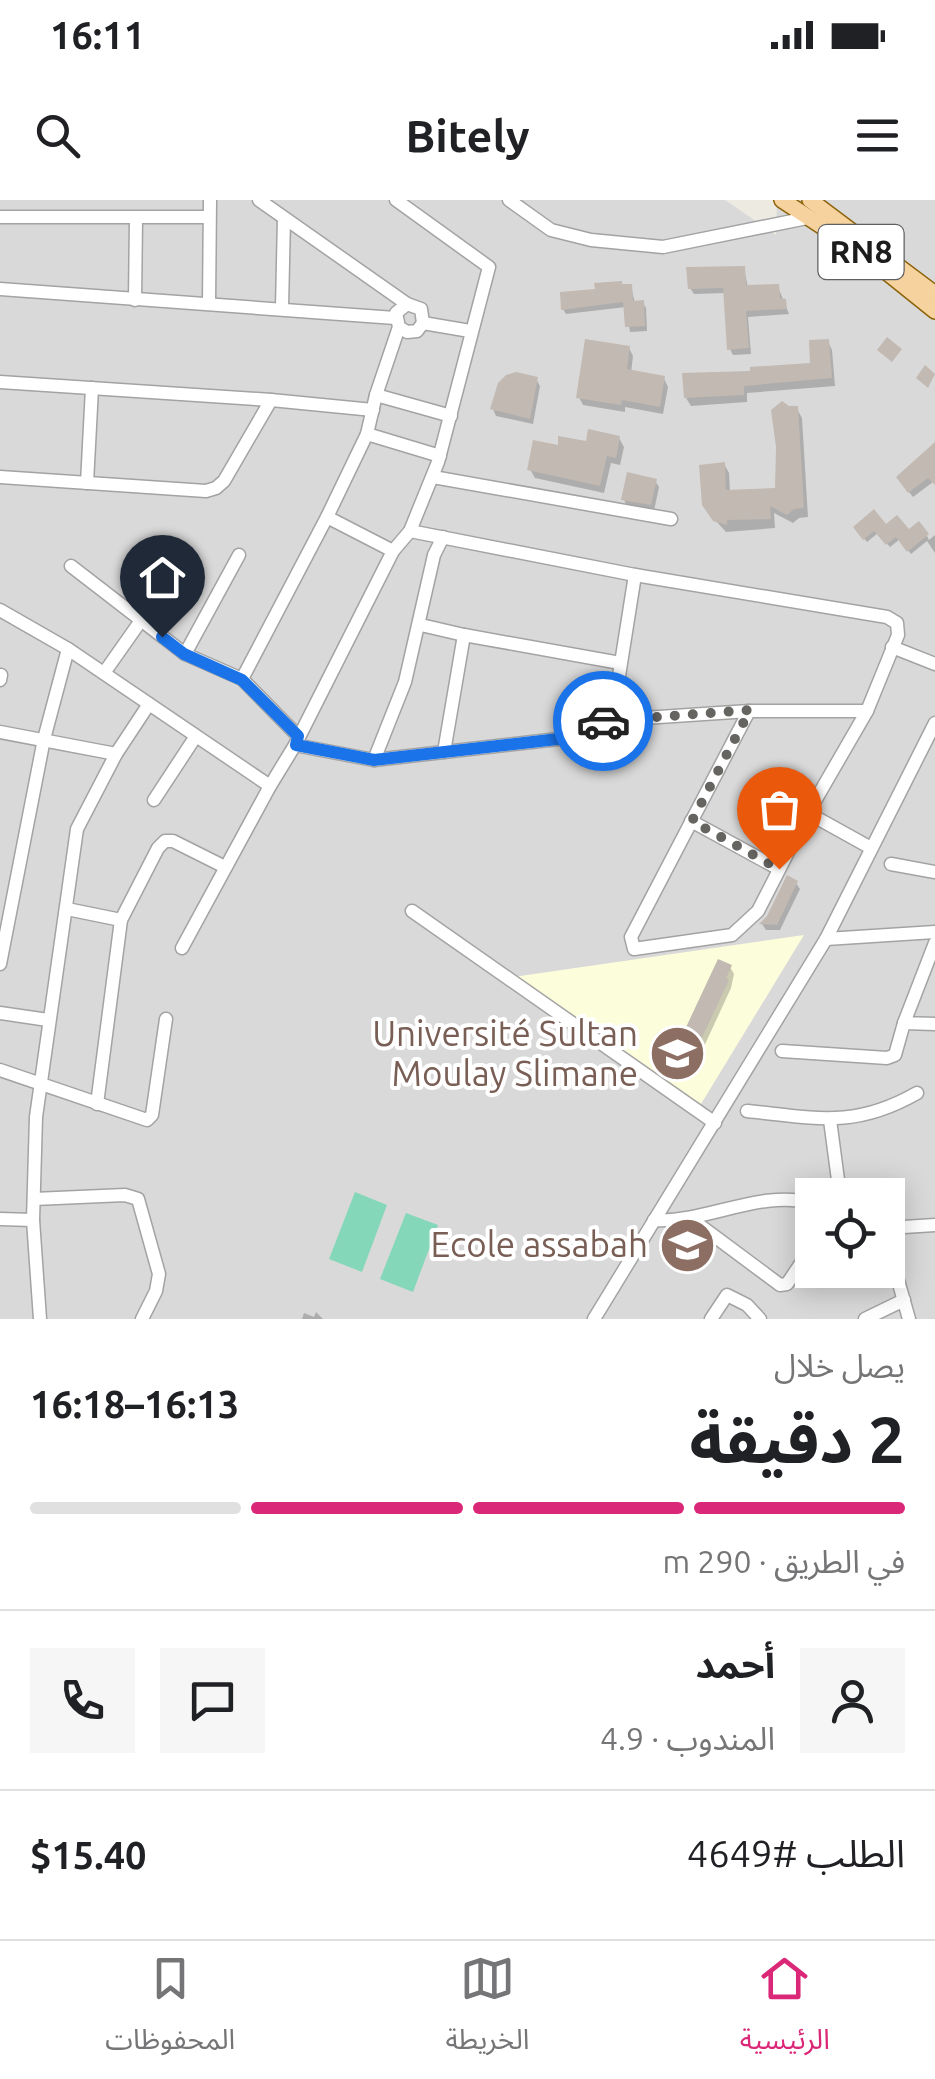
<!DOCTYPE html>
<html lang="ar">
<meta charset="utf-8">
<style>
body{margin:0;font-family:Ubuntu,"Noto Sans Arabic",sans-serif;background:#f6f6f6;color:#202124;direction:rtl;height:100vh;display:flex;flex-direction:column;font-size:38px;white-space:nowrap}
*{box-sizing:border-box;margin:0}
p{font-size:32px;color:#757577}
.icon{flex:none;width:55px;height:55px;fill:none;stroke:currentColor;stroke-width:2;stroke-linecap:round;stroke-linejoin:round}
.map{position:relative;height:1119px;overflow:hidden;direction:ltr}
.details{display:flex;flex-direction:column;background:#fff;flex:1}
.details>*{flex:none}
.tools{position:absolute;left:795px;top:978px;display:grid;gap:20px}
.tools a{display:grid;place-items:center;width:110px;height:110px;border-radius:0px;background:#fff;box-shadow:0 5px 25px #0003;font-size:50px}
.pin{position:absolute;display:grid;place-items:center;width:85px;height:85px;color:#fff;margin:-102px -42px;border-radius:50% 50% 50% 0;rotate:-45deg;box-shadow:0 0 10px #0007}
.pin .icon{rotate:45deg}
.courier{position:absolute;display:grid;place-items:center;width:100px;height:100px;margin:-50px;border:8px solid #1a73e8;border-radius:50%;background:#fff;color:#222;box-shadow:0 2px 12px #0007}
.headline em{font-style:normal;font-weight:700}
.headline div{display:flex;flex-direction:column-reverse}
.headline{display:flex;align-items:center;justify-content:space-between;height:170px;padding:0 30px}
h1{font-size:65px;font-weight:700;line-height:75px}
.bar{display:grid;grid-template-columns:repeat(4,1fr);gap:15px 10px;align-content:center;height:120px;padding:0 30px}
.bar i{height:12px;border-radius:8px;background:#e0e0e0}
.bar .selected{background:#db2777}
.bar p{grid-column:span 4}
.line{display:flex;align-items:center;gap:25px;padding:0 30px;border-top:2px solid #e0e0e0}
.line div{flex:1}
.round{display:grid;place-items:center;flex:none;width:105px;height:105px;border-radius:0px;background:#f6f6f6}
.status{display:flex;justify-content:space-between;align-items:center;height:70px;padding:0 50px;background:#fff;direction:ltr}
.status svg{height:28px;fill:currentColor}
header{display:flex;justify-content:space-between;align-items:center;height:130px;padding:0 30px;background:#fff;font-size:45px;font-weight:700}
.tabs{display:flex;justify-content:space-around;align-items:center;height:140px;border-top:2px solid #e0e0e0;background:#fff;font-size:28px;color:#757577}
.tabs a{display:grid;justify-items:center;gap:5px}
.tabs .selected{color:#db2777}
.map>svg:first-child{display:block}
.residential{fill:#dad9d9;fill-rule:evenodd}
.education{fill:#fcfddb}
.pitch{fill:#84d8b9}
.shadow{fill:#0003}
.building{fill:#c1b9b2}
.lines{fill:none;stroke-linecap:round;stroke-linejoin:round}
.minor-casing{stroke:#a3a3a3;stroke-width:15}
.major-casing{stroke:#8c6309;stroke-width:18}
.minor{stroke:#fff;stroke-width:12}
.major{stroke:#f6d29e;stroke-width:15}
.done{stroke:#656461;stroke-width:10;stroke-dasharray:0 18}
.route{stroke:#1a73e8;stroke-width:12}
.labels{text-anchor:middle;stroke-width:8;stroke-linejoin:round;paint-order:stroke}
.shield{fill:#fff;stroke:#606060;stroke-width:2.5}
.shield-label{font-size:32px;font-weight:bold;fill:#1c1c1c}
.education-label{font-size:35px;fill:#785e54;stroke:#fff;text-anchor:end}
</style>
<div class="status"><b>16:11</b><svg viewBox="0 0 49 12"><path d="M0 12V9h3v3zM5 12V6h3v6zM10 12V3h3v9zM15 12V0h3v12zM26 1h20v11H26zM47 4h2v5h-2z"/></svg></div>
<header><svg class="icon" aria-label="menu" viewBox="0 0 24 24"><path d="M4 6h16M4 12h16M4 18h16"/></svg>Bitely<svg class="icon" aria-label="search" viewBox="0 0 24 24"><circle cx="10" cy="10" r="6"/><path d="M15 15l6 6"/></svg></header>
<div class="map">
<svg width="935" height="1119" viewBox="0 0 935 1119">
<rect width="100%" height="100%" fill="#edeae2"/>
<path class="residential" d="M0 0H725L776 35 777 0H935V1119H0ZM812 995H888V1070H812Z"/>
<polygon class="education" points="804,735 701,904 500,779"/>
<g class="pitch">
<polygon points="355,992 387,1005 362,1072 329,1059"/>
<polygon points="406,1013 438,1025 413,1092 380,1079"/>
</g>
<g class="shadow">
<polygon points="744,68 748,88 778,87 789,114 748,117 751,154 733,155 730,149 726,93 694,94 690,88"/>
<polygon points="631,87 635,103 643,103 646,108 647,131 630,132 626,107 566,114 563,109 597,92"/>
<polygon points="828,142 832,150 835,186 747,193 747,202 691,206 686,198 752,173 813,165"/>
<polygon points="629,148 633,156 631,173 664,179 668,187 663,214 625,207 625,212 583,205 579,197"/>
<polygon points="536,179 540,186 533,224 496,216 493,209"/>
<polygon points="797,209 802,218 808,317 799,318 793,323 774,313 775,328 726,332 706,310 724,264 729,273 730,292 778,290"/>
<polygon points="619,238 624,247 620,265 611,263 604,293 535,278 530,269 587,244"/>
<polygon points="935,245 935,284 933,282 913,297 902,283"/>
<polygon points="655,281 659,287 654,311 627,306 624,300"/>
<polygon points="886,327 927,336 929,340 935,335 935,353 927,341 911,354 900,339 890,347 878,333 867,342 858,331"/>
<polygon points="796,683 800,689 780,730 766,730 762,724"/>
<polygon points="730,767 734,774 731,788 701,853 686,846 682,840"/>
<polygon points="316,1112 323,1119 302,1119 304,1113 314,1117"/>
</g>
<g class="building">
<polygon points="745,66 746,85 779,84 780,98 786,99 787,109 746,111 749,148 727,150 723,88 688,89 686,67"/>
<polygon points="622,81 622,84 632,84 633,101 644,100 645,126 625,127 623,102 561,110 560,92 595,89 594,83"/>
<polygon points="887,137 902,149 892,162 877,150"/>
<polygon points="585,139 630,146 627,169 665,176 660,207 622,200 621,205 576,198"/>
<polygon points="829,139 832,178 744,186 744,195 684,198 682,173 750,171 750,167 810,163 809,140"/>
<polygon points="925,165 935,174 928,188 916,178"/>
<polygon points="516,172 538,177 530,219 490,209 498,183 506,175"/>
<polygon points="782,201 789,206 798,206 804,308 794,309 787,315 770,306 771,319 727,320 727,325 713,321 702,305 699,265 725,262 726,290 775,288 776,247 771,210"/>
<polygon points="588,229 620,236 616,258 607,256 600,286 527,270 533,240 558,245 558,236 586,241"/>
<polygon points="935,242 935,285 928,278 908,293 896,277"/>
<polygon points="627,272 657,279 651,305 621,300"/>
<polygon points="874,309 886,324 897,315 909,329 919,321 929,334 907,352 896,337 886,345 874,331 863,340 853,327"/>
<polygon points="787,675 798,681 777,725 759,724 767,716"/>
<polygon points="718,759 732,765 726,778 729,780 697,848 680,840"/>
</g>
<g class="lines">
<defs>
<g id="minor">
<polyline points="259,0 407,104"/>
<polyline points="509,0 551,30 591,40 663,47 807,18"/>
<polyline points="0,17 209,17"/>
<polyline points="0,89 395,118"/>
<polyline points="135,100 136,19"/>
<polyline points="209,103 210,0"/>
<polyline points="282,107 284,18"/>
<polyline points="423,123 470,131"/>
<polyline points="0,182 271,200 373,210"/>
<polyline points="376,195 451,216"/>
<polyline points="367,234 440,256"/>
<polyline points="0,277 206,291 216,288 224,281 271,200"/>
<polyline points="433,277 671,319"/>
<polyline points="87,283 92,188"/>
<polyline points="410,331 635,375 887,417 897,423 898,435 867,511 808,613 758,711 732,735 634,749 631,737 749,511"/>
<polyline points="393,351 327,317 367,234 376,195 399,127 396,113 407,104 421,109 423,123 417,131 407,132 399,127"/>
<polyline points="71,366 185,454 242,479 298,536"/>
<polyline points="0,410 68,449 270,586"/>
<polyline points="421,425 464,435 444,552"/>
<polyline points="464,435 620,463"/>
<polyline points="892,447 935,464"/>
<polyline points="185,454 239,355"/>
<polyline points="104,473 161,392"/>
<polyline points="242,479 327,317"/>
<polyline points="0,480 1,475"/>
<polyline points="612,520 635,375"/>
<polyline points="0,532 116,554"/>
<polyline points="295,545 374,560 558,539 584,522 749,511 867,511"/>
<polyline points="374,560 405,482 434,355 443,337"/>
<polyline points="154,600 196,536"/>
<polyline points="808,613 871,648"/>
<polyline points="691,621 779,669"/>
<polyline points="891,664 935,672"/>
<polyline points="67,709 121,720"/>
<polyline points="412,711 715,923"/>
<polyline points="826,739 935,732"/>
<polyline points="935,743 904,823 935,824"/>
<polyline points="182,748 270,586 295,545 393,351 410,331 438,262 489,67 396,0"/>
<polyline points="0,764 44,539 68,449"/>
<polyline points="0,813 48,820"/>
<polyline points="782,851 887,858 895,855 904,823"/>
<polyline points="0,870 147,920 152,915 166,819"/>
<polyline points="97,904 121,720 158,648 165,641 173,641 225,667"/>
<path d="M747 911C815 918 854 929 917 893"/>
<polyline points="830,920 840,995"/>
<polyline points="34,999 125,995 138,999 159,1074 156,1091 142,1119"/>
<polyline points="690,1018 780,1085 787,1084 812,1047"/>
<polyline points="0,1019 33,1020"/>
<path d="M654 1020C707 1023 760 989 812 1003"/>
<polyline points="888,1028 935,1025"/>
<polyline points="892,1059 909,1119"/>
<polyline points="40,1119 33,1020 36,917 77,629 116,554 149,504"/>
<polyline points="594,1119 826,739 935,523"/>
<polyline points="711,1119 727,1095 747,1105 760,1119"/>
<polyline points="865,1119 904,1100"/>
</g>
<g id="major">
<polyline points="782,0 864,54 935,111"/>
<polyline points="810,0 935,94"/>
</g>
</defs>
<use href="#minor" class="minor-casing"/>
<use href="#major" class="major-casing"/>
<use href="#minor" class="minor"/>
<use href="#major" class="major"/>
</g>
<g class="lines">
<polyline class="done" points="603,521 750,510 692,621 779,669"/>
<polyline class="route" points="162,437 184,454 242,480 298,536 296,545 374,560 558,539 584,522 603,521"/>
</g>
<defs>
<symbol id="university-disc" viewBox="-11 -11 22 22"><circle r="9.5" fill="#8d6e63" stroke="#fff"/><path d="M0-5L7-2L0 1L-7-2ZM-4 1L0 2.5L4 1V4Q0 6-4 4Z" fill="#fff"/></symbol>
<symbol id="school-disc" viewBox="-11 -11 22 22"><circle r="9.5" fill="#8d6e63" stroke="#fff"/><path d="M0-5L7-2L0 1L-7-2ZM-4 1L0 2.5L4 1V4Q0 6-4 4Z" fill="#fff"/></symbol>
</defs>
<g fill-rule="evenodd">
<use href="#university-disc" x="646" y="822" width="63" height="63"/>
<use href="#school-disc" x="656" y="1014" width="63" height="63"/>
</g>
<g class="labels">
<rect class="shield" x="818.5" y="25" width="85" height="54" rx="8"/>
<g class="shield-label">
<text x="861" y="63">RN8</text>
</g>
<g class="education-label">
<text x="638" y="846">Université Sultan<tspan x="638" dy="40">Moulay Slimane</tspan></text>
<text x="648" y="1057">Ecole assabah</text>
</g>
</g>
</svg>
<div class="tools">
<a><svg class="icon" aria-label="locate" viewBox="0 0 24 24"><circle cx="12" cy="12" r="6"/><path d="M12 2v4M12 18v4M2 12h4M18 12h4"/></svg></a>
</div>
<div class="pin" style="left:779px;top:669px;background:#ea580c"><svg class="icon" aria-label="bag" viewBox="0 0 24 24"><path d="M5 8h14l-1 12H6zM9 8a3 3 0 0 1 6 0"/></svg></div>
<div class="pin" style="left:162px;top:437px;background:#1f2937"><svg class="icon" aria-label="home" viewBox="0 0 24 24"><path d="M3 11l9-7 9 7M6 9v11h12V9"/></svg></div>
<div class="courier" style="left:603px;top:521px"><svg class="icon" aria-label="car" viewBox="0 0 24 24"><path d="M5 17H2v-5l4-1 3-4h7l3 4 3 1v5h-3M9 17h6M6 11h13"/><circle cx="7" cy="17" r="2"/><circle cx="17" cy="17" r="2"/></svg></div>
</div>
<section class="details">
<div class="headline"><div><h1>2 دقيقة</h1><p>يصل خلال</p></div><em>16:13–16:18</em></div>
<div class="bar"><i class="selected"></i><i class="selected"></i><i class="selected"></i><i></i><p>في الطريق · 290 m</p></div>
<div class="line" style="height:180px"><a class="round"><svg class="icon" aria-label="person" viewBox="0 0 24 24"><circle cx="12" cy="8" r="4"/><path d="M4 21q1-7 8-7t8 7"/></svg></a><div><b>أحمد</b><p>المندوب · 4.9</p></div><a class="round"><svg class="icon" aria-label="chat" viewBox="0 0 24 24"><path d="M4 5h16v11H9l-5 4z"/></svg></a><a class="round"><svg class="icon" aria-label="phone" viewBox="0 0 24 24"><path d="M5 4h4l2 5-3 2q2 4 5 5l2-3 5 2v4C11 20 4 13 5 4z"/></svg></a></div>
<div class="line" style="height:130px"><div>الطلب #4649</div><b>$15.40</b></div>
</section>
<nav class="tabs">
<a class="selected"><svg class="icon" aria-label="home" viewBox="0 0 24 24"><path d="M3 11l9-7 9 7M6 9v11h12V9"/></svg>الرئيسية</a>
<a><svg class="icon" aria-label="map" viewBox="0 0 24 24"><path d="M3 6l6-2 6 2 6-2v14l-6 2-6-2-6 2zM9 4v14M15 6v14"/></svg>الخريطة</a>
<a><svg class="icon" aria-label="saved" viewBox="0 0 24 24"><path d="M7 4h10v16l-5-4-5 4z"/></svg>المحفوظات</a>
</nav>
